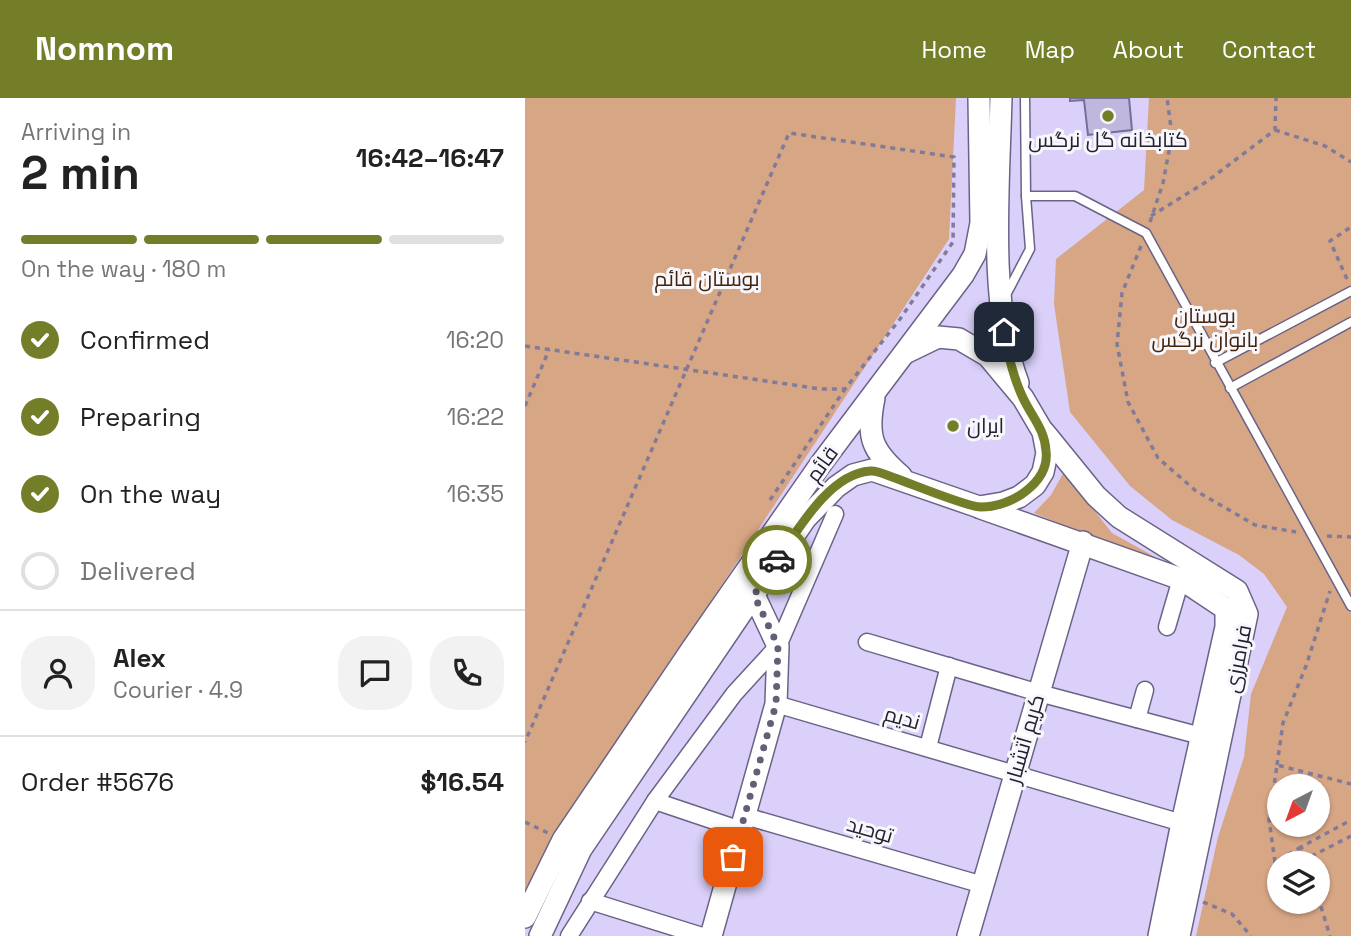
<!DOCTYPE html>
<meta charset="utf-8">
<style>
body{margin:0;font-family:"Space Grotesk",Cairo,sans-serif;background:#f2f2f2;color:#222;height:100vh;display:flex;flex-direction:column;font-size:26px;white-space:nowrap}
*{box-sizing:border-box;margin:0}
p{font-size:23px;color:#767676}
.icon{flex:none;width:38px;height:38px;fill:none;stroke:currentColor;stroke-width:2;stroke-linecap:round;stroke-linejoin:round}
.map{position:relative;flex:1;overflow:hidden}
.sheet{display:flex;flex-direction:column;background:#fff;width:525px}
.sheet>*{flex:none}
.needle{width:46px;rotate:221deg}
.tools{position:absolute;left:742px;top:676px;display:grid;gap:14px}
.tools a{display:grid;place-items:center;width:63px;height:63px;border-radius:50%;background:#fff;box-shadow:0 2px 5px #0004;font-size:35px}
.pin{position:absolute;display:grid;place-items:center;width:60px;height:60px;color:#fff;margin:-30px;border-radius:14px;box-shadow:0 4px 10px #0006}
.courier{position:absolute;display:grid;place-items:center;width:70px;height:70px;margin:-35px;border:5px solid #747e29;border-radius:50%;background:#fff;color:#222;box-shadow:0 2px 9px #0007}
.head em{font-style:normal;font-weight:700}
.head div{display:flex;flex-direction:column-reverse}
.head{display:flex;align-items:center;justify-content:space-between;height:119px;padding:0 21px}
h1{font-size:46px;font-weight:700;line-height:52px}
.bar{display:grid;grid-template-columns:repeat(4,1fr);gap:10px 7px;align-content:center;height:84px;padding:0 21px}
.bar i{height:9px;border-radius:5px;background:#e0e0e0}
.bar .active{background:#747e29}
.bar p{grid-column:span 4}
.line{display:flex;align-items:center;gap:18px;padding:0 21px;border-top:2px solid #e0e0e0}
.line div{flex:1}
.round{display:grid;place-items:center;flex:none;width:74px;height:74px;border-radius:28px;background:#f2f2f2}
ol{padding:0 21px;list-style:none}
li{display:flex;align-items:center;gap:21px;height:77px}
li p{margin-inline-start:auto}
li .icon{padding:7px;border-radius:50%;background:#747e29;color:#fff;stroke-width:4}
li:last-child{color:#767676}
li i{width:38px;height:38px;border:4px solid #e0e0e0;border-radius:50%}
header{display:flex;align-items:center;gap:42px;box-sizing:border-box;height:98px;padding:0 35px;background:#747e29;color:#fff}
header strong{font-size:33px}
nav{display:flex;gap:38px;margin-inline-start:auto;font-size:24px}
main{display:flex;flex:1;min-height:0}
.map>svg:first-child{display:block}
.green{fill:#d7a685;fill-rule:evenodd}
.building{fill:#c0b7df;stroke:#776e93;stroke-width:2}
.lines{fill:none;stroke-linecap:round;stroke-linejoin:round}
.lane-casing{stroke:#6b6387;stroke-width:11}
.street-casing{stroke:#6b6387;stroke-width:19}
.secondary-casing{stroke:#6b6387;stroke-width:24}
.path{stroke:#827b98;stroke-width:3.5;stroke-dasharray:5 5;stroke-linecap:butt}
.lane{stroke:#fff;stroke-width:8}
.street{stroke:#fff;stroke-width:16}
.secondary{stroke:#fff;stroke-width:21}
.done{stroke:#645e76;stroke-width:7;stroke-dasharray:0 12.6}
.route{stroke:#747e29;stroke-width:9}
.poi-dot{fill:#747e29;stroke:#f8f7fc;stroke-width:2.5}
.labels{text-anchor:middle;stroke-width:6;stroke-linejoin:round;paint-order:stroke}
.poi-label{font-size:21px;fill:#24202f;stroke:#f8f7fc}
.park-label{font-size:21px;fill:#42250f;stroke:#f8f7fc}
.street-label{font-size:21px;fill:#24202f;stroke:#f8f7fc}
</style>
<header>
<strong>Nomnom</strong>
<nav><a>Home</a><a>Map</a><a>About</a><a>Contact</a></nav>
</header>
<main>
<section class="sheet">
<div class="head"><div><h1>2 min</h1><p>Arriving in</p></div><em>16:42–16:47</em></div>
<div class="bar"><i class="active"></i><i class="active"></i><i class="active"></i><i></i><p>On the way · 180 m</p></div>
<ol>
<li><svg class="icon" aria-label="check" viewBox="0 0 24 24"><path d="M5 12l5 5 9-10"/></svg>Confirmed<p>16:20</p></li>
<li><svg class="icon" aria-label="check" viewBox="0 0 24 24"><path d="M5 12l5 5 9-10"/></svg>Preparing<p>16:22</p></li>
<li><svg class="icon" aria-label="check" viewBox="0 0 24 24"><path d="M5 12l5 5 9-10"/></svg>On the way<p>16:35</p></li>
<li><i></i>Delivered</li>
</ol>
<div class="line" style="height:126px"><a class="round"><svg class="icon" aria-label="person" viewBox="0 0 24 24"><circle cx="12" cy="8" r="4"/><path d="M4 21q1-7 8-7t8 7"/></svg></a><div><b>Alex</b><p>Courier · 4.9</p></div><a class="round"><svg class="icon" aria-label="chat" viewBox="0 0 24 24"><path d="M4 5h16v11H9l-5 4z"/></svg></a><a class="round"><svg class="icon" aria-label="phone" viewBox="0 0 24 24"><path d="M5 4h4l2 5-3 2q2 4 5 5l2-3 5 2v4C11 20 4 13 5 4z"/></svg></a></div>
<div class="line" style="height:91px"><div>Order #5676</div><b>$16.54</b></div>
</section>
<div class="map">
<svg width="826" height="838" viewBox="0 0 826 838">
<rect width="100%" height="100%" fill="#dad0f9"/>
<g class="green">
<polygon points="0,0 431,0 424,141 15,764 0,802"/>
<path d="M624 0H826V838H671L693 739 719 659 726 596 762 509 739 476 714 457 647 422 605 388 545 314 529 206 531 161 619 92ZM754 688H793V726H754ZM754 765H793V803H754Z"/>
<polygon points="539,374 587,435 630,459 626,463 509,415 526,397"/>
</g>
<polygon class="building" points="545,0 604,0 607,32 563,37 559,2 545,3"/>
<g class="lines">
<defs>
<g id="lane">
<polyline points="501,98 550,98 621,135 826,508"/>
<polyline points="481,197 505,151 501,98 500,0"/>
<polyline points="690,265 826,193"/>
<polyline points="705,290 826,224"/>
</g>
<g id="street">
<polyline points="642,529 656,481"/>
<polyline points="342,544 514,595 676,638"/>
<polyline points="251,606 657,725"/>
<polyline points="612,621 620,592"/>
<polyline points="403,649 424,568"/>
<polyline points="130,703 216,732"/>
<polyline points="220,718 458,787"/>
<polyline points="65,803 177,838"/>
<polyline points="44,838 130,703 209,596 253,548 310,416"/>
</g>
<g id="secondary">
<path d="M476 0C474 86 463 205 493 285"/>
<path d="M349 300C341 339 347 353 376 378"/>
<polyline points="519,334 571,398 594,419 712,493 722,516 654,838"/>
<polyline points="456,410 656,481 701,511 701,529 657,725 634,838"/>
<polyline points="0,819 38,742 167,551 295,367 438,177 450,156 456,125 454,0"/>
<polyline points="15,838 56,751 280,421 311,389 328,377 347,372 454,409 478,405 494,399 510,387 518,374 522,355 518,334 498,300 463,258 434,241 413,239 380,255"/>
<polyline points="186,838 251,606 253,548 229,497"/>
<polyline points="443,838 558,444"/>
</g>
</defs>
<use href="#lane" class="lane-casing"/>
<use href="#street" class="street-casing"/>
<use href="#secondary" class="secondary-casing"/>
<g class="path">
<polyline points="750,32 800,48 826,64"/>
<polyline points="626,118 681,84 750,32 751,0"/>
<polyline points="625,124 638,85 647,37 642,0"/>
<polyline points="616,148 597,195 592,246 603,304 633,360 671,393 730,427 771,434"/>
<polyline points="822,181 805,143 826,129"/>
<polyline points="0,248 296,291 320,291 375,221 428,144 429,59 264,35 0,644"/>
<polyline points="0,308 24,252"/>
<polyline points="245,402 320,291"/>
<polyline points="802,438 826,439"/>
<polyline points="752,667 758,625 781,568 805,493"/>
<polyline points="0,724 23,735"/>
<polyline points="776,749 750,764 744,722 752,667 826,686"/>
<polyline points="781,761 776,749 826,722"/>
<polyline points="782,765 781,761 826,738"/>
<polyline points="793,799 805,838"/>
<polyline points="678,804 707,816 726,838"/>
</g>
<use href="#lane" class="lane"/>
<use href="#street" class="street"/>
<use href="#secondary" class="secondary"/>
</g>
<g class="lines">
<polyline class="done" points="208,759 251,606 253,548 229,497 252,462"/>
<path class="route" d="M252 462C273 432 304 376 345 373 353 372 363 378 370 380 387 386 442 409 456 409 471 409 489 403 501 393 514 383 523 370 521 353 520 332 507 319 498 300 488 279 483 257 479 234"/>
</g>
<g class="poi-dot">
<circle cx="583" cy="18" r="7"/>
<circle cx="428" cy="328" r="7"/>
</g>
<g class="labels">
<g class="poi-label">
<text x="583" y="49">کتابخانه گل نرگس</text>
<text x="442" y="335" text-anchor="start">ایران</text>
</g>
<g class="park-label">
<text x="182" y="188">بوستان قائم</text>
<text x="680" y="225">بوستان<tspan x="680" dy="24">بانوان نرگس</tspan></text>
</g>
<g class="street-label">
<text transform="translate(297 366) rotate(-54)" y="7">قائم</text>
<text transform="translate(713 561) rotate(-79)" y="7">فرامرزی</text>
<text transform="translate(377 620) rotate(16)" y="7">ندیم</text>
<text transform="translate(500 641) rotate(-74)" y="7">کریم آتشبار</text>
<text transform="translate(345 732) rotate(16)" y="7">توحید</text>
</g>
</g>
</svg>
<div class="tools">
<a><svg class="needle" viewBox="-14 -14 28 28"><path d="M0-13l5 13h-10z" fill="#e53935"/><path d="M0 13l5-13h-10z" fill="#767676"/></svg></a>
<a><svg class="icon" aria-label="layers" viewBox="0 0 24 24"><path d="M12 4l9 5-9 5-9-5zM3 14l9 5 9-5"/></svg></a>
</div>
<div class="pin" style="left:208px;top:759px;background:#ea580c"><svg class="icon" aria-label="bag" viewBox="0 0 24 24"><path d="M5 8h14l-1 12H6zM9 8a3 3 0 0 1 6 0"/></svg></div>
<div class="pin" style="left:479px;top:234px;background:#1f2937"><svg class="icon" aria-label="home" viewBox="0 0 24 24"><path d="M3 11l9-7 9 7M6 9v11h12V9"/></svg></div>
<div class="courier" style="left:252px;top:462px"><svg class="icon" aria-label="car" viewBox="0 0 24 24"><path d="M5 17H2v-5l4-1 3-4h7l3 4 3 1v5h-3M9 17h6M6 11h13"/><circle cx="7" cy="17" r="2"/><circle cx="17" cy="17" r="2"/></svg></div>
</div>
</main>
